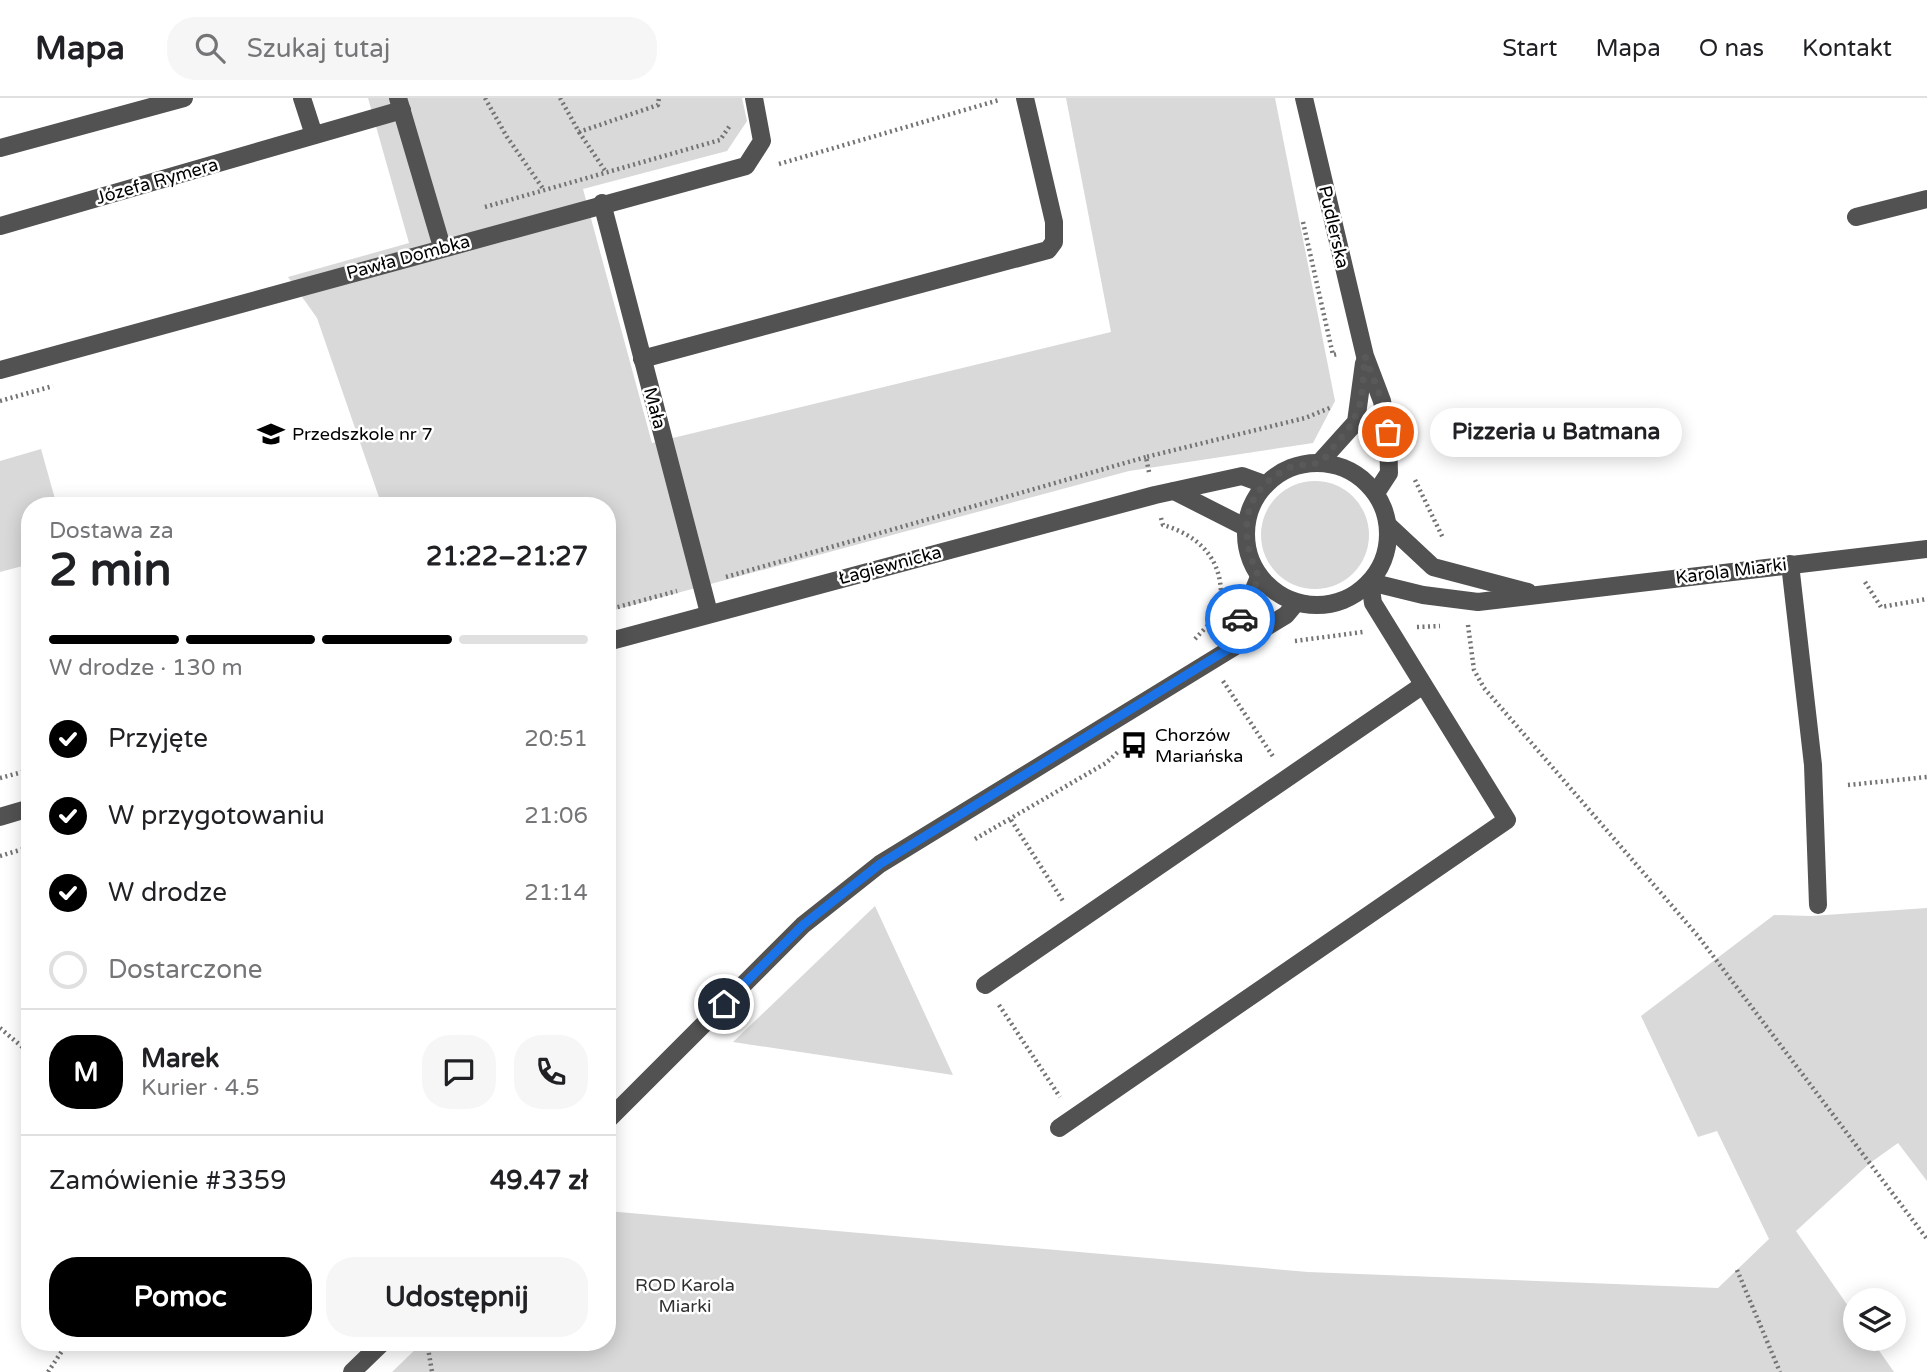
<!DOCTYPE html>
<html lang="pl">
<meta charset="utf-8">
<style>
body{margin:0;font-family:"Varela Round",sans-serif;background:#f6f6f6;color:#202124;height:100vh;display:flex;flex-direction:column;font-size:26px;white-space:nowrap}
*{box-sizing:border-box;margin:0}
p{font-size:23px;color:#757577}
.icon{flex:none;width:38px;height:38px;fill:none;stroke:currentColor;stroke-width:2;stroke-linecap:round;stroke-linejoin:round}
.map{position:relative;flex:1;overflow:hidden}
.details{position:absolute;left:21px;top:399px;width:595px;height:854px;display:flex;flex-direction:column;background:#fff;border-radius:28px;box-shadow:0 4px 18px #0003}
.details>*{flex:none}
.buttons{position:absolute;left:1843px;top:1190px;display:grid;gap:14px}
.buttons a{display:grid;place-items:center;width:63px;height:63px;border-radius:50%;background:#fff;box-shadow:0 4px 18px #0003;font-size:35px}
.pin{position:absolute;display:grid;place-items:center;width:60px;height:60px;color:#fff;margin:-30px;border:4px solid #fff;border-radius:50%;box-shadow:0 2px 7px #0007}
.courier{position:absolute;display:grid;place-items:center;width:70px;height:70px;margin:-35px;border:5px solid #1a73e8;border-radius:50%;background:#fff;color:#222;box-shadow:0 2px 9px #0007}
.bubble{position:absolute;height:49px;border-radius:24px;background:#fff;box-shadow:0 4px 18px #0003;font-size:23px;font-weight:800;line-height:49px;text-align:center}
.overview em{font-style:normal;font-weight:800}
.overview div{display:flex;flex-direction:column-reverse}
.overview{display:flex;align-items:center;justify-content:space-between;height:119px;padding:0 28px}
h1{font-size:46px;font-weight:800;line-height:52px}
.bar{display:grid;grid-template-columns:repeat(4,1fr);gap:10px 7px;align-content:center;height:84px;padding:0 28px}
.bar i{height:9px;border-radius:5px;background:#e0e0e0}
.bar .selected{background:#000}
.bar p{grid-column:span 4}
.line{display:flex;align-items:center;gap:18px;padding:0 28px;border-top:2px solid #e0e0e0}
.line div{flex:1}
.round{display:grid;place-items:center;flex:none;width:74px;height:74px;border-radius:28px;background:#f6f6f6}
ol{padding:0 28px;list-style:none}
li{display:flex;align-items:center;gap:21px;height:77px}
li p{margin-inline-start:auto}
li .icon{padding:7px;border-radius:50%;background:#000;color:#fff;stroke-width:4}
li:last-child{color:#757577}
li i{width:38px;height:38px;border:4px solid #e0e0e0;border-radius:50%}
.primary-button{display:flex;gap:14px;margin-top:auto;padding:14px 28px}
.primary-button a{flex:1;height:80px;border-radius:28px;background:#000;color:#fff;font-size:28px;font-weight:800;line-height:80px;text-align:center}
.primary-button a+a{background:#f6f6f6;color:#202124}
header{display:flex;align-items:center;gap:42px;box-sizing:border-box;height:98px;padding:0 35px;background:#fff;border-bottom:2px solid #e0e0e0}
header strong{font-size:33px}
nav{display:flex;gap:38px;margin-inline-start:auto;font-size:24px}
.search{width:490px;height:63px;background:#f6f6f6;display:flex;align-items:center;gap:18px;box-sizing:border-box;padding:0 24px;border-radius:28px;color:#757577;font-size:26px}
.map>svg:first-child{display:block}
.green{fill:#d9d9d9}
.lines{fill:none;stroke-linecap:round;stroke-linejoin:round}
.path{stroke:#747474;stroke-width:4.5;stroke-dasharray:2 3.5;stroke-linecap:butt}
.minor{stroke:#525252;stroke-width:18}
.done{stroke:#595959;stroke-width:7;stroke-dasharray:0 12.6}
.route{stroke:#1a73e8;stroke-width:9}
.labels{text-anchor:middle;stroke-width:5;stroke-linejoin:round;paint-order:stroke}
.street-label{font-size:18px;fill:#000;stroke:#fff}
.poi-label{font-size:18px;fill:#000;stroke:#fff;text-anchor:start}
.park-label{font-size:18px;fill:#303030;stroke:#fff}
</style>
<header>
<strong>Mapa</strong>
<div class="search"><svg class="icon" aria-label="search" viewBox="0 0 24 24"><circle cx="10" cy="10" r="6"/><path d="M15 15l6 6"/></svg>Szukaj tutaj</div>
<nav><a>Start</a><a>Mapa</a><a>O nas</a><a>Kontakt</a></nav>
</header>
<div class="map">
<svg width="1927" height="1274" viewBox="0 0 1927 1274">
<rect width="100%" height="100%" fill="#fff"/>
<g class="green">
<polygon points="368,0 742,0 747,23 727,53 583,91 652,345 1111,234 1066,0 1275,0 1335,303 1313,345 1129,373 607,514 607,408 382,408 317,220 288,179 409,145"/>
<polygon points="41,351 57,408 30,408 30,466 0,474 0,363"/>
<circle cx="1315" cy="437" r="54"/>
<polygon points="875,808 953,977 733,944"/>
<polygon points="1927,810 1927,1083 1898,1045 1870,1065 1796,1133 1855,1218 1855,1241 1871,1241 1894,1274 392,1274 423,1244 607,1244 607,1113 1308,1174 1718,1190 1769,1141 1717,1033 1698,1039 1641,918 1774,817 1811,818"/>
</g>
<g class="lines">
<g class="path">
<polyline points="485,0 507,39 544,92"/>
<polyline points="560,0 579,34 658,7 659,0"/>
<polyline points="579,34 606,74"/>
<polyline points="779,66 999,2"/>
<polyline points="485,109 720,42 731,26"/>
<polyline points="1303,124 1333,257 1338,256"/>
<polyline points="0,303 53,288"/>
<polyline points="1149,374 1146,359 1305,320 1332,309"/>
<polyline points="1415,382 1443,440"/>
<path d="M1161 420 1163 427C1198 437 1222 460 1221 499"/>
<polyline points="726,479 1146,359"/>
<polyline points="1865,484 1881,509 1927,501"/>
<polyline points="607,512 677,493"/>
<polyline points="1468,527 1474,572 1484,590 1698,838 1927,1141"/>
<polyline points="1417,529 1440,528"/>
<polyline points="1195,541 1211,524"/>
<polyline points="1295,543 1363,534"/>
<polyline points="1223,583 1274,660"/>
<polyline points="0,680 30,672"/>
<polyline points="1848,687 1927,679"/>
<polyline points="1011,722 1063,803"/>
<polyline points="975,741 1106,665 1119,653"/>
<polyline points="0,758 30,749"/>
<polyline points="999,907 1060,999"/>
<polyline points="0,930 27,953 30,969"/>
<polyline points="1737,1172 1780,1274"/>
<polyline points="427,1244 432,1274"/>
<polyline points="48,1274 68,1244"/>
</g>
<g class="minor">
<polyline points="302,0 314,37"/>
<polyline points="398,0 442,149"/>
<polyline points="1304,0 1365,258 1382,303 1388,334 1389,375 1376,395"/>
<polyline points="0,50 184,0"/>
<polyline points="602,105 709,515"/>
<polyline points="1856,119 1927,101"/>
<polyline points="0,128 402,12"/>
<polyline points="642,261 1048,152 1054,144 1054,124 1025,0"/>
<polyline points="0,272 746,68 762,43 754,0"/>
<polyline points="1320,364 1356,324 1364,265"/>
<circle cx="1317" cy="436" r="71"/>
<polyline points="1174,393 1245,429"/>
<polyline points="1388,427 1433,469 1528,494"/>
<polyline points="1790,466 1813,667 1818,807"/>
<polyline points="607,544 1155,397 1242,378 1264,386"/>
<polyline points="1230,550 1259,479"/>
<polyline points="0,719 30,710"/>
<polyline points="985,887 1423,587"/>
<polyline points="607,1023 803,827 880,766 1286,517 1296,505"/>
<polyline points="1059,1030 1507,722 1373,505 1370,484 1423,497 1478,504 1927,451"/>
<polyline points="352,1274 383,1244"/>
</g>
</g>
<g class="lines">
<path class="done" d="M1240 521 1259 479C1238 436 1241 392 1289 370 1298 365 1312 369 1321 363 1326 360 1331 352 1335 347 1365 314 1361 301 1365 258L1382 303 1388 334"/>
<polyline class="route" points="724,906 803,827 880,766 1230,550 1240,521"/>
</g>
<defs>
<symbol id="school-bare" viewBox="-9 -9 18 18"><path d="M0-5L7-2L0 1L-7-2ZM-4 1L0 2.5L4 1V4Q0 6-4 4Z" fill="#000" stroke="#fff" stroke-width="2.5" paint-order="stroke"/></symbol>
<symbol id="bus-bare" viewBox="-9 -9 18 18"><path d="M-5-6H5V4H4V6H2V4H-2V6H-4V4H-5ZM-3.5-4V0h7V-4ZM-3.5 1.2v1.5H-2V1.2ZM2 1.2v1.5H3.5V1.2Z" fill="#000" stroke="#fff" stroke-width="2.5" paint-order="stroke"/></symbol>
</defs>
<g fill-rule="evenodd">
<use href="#school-bare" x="252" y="317" width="38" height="38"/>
<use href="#bus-bare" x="1115" y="628" width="38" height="38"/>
</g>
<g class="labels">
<g class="street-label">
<text transform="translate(157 83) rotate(-16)" y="6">Józefa Rymera</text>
<text transform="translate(1334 129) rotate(77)" y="6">Pudlerska</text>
<text transform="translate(408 159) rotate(-15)" y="6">Pawła Dombka</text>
<text transform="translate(655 310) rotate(75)" y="6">Mała</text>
<text transform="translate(890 467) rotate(-15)" y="6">Łagiewnicka</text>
<text transform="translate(1731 473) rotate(-7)" y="6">Karola Miarki</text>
</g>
<g class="poi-label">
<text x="292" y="342">Przedszkole nr 7</text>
<text x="1155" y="643">Chorzów<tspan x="1155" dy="21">Mariańska</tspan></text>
</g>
<g class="park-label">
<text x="685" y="1193">ROD Karola<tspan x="685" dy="21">Miarki</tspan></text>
</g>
</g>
</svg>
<div class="buttons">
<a><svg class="icon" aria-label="layers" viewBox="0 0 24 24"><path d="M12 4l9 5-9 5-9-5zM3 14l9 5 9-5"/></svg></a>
</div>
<div class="pin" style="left:1388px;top:334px;background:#ea580c"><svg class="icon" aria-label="bag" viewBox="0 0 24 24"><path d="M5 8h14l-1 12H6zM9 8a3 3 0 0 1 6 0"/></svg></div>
<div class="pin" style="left:724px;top:906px;background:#1f2937"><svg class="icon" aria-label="home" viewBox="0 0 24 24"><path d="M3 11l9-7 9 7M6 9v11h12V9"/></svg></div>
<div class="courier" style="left:1240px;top:521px"><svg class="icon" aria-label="car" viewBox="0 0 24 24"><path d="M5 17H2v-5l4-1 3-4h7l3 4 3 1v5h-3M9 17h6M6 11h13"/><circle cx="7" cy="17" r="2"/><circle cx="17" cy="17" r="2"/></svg></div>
<div class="bubble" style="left:1430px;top:310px;width:252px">Pizzeria u Batmana</div>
<section class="details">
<div class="overview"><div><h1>2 min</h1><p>Dostawa za</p></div><em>21:22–21:27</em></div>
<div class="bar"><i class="selected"></i><i class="selected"></i><i class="selected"></i><i></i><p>W drodze · 130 m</p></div>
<ol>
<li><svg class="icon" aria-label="check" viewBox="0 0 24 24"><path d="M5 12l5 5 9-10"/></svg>Przyjęte<p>20:51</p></li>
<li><svg class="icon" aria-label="check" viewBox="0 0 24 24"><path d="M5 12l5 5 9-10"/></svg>W przygotowaniu<p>21:06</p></li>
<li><svg class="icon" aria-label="check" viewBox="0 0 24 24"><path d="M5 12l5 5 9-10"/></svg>W drodze<p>21:14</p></li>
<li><i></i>Dostarczone</li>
</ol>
<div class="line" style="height:126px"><b class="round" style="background:#000;color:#fff">M</b><div><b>Marek</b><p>Kurier · 4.5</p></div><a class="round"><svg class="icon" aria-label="chat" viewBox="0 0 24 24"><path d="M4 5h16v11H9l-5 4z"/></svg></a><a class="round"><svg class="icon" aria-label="phone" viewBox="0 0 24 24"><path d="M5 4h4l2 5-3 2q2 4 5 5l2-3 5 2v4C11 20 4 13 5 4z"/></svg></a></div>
<div class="line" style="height:91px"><div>Zamówienie #3359</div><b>49.47 zł</b></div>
<div class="primary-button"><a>Pomoc</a><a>Udostępnij</a></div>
</section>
</div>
